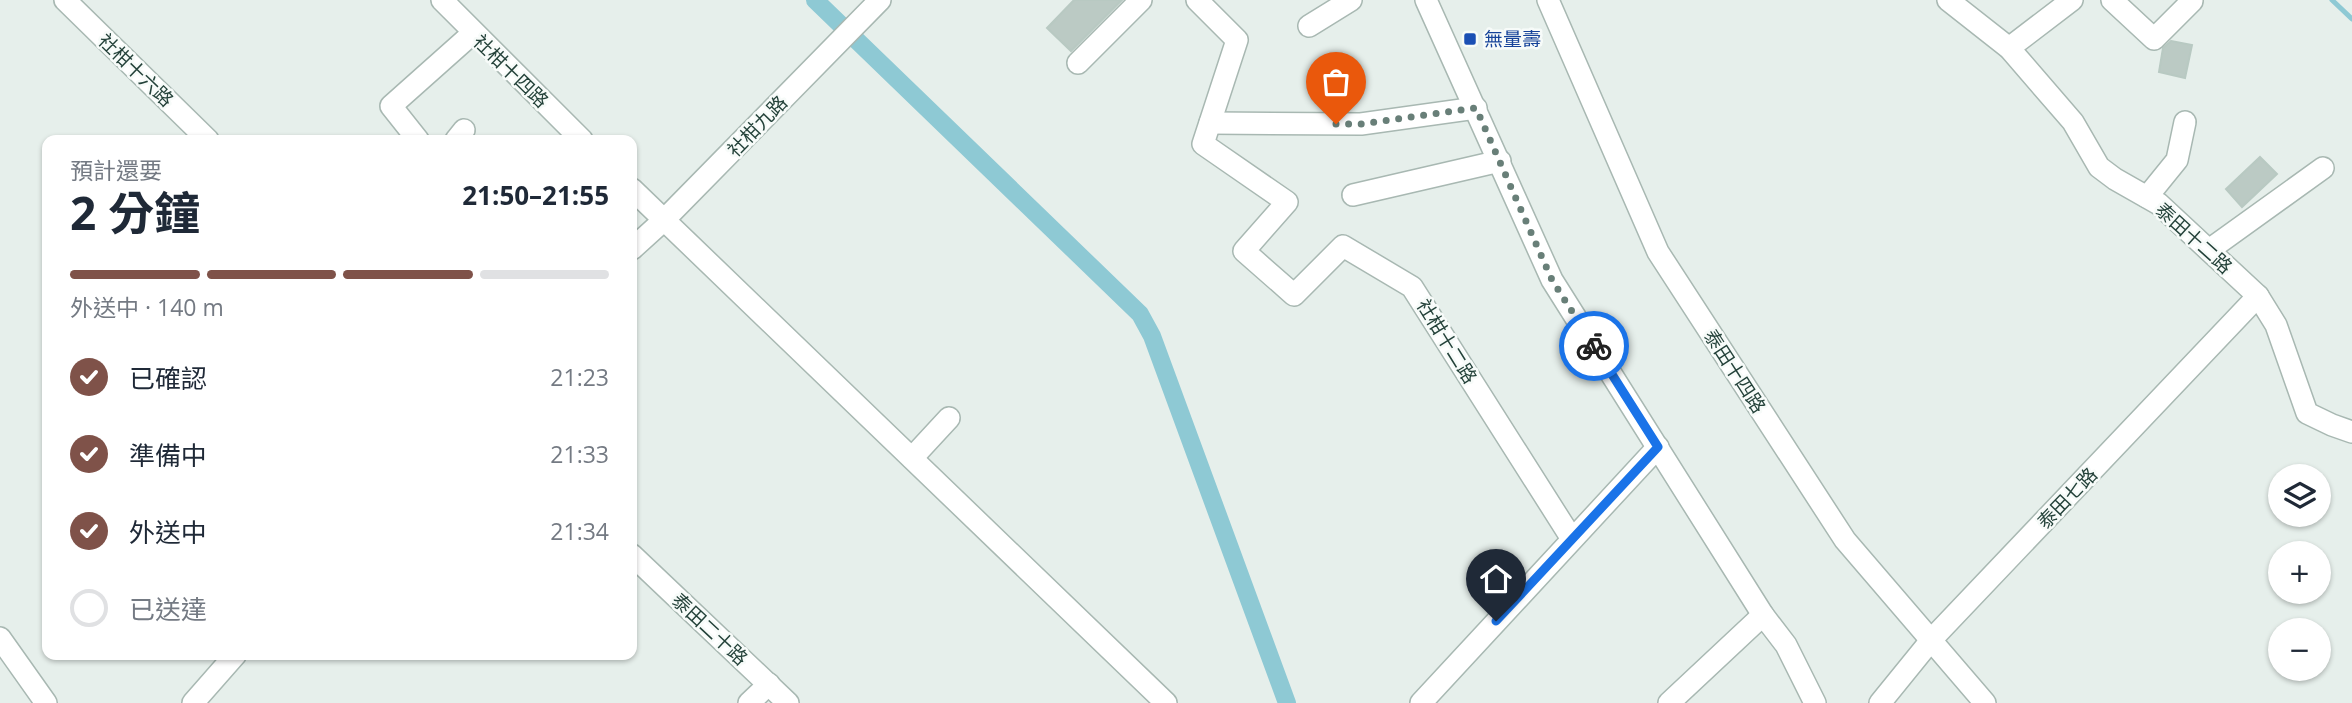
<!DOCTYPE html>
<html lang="zh-TW">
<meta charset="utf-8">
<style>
body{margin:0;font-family:"Open Sans","Noto Sans TC",sans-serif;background:#f6f6f7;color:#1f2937;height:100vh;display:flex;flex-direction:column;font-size:26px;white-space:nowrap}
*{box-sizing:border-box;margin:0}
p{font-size:23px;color:#747a83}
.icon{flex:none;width:38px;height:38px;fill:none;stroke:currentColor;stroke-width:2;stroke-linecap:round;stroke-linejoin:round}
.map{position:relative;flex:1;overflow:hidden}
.sheet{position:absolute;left:42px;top:135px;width:595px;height:525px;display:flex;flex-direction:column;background:#fff;border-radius:14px;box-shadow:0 2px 5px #0004}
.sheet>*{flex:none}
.buttons{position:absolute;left:2268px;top:464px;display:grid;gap:14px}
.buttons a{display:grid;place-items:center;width:63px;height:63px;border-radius:50%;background:#fff;box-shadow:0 2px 5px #0004;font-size:35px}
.pin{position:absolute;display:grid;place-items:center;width:60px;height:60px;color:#fff;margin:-72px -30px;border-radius:50% 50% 50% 0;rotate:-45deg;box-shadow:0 0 7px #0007}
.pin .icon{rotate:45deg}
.courier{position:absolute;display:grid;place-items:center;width:70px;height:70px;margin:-35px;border:5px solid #1a73e8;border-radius:50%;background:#fff;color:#222;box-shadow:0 2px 9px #0007}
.overview em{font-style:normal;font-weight:700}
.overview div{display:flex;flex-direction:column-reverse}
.overview{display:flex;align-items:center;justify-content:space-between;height:119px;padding:0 28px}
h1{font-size:46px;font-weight:700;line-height:52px}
.bar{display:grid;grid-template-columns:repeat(4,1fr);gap:10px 7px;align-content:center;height:84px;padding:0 28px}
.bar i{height:9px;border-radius:5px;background:#e0e1e3}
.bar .selected{background:#7f5249}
.bar p{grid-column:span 4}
ol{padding:0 28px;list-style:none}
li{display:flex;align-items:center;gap:21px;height:77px}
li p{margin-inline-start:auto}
li .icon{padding:7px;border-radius:50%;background:#7f5249;color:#fff;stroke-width:4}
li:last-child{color:#747a83}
li i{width:38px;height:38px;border:4px solid #e0e1e3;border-radius:50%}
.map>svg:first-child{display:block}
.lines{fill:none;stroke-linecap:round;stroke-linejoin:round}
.stream{stroke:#8ec9d4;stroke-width:5}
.canal{stroke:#8ec9d4;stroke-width:18}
.building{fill:#bbcac4;stroke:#b8c9c2;stroke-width:2}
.minor-casing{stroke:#a8b8b2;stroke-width:24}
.minor{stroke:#fff;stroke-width:21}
.done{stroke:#687f78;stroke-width:7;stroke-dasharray:0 12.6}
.route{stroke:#1a73e8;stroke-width:9}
.transit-dot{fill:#1a4fb4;stroke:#f7fbf9;stroke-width:2.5}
.labels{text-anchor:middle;stroke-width:5;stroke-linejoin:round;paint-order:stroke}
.transit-label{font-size:19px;fill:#164399;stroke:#f7fbf9;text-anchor:start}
.street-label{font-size:19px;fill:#24423a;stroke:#f7fbf9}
</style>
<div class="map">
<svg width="2352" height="703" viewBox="0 0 2352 703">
<rect width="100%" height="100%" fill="#e6efeb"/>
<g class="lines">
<polyline class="stream" points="2332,0 2352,19"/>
<polyline class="canal" points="815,0 1140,314 1152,336 1287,703"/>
</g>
<g class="building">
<polygon points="1074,0 1122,0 1071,51 1047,28"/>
<polygon points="2171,41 2192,45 2185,78 2159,72 2163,48"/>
<polygon points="2260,157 2277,174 2242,207 2226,189"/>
</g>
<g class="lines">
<defs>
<g id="minor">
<polyline points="65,0 208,140"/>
<polyline points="442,0 582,140"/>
<polyline points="1197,0 1237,40 1203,144 1287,202 1244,251 1294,295 1343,246 1412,287 1572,539"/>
<polyline points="1426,0 1552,280 1763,615 1786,645 1815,703"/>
<polyline points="1548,0 1658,252 1845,540 1985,703"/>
<polyline points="1948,0 2009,48 2073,122 2099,167 2115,179 2159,204 2258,296 2276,325 2307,413 2332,425 2352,432"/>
<polyline points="2112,0 2154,39 2192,1"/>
<polyline points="1309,26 1351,0"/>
<polyline points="2009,48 2072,0"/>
<polyline points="1078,63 1141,0"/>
<polyline points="1210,123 1361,124 1476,108"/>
<polyline points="418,140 391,106 473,33"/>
<polyline points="456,140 464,130"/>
<polyline points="632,189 1166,703"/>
<polyline points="1353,195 1500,161"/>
<polyline points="2147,197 2177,160 2185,122"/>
<polyline points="632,249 664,220 880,0"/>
<polyline points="2209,250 2323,168"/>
<polyline points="912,458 949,418"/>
<polyline points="632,555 788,703"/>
<polyline points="0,638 46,703"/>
<polyline points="193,703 236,654"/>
<polyline points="749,703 769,684"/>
<polyline points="1421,703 1658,447"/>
<polyline points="1669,703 1763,615"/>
<polyline points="1880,703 1932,639 2258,296"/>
</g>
</defs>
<use href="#minor" class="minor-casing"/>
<use href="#minor" class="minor"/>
</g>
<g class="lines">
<polyline class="done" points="1336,124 1361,124 1476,108 1552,280 1594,346"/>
<polyline class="route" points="1496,621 1658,447 1594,346"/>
</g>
<rect class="transit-dot" x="1463" y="32" width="14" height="14" rx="3.5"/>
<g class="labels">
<g class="transit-label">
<text x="1484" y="46">無量壽</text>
</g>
<g class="street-label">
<text transform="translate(136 70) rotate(44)" y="7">社柑十六路</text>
<text transform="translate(511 71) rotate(44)" y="7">社柑十四路</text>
<text transform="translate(757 126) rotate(-46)" y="7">社柑九路</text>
<text transform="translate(2194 238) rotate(42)" y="7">泰田十二路</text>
<text transform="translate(1447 341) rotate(58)" y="7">社柑十二路</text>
<text transform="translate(1735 371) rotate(57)" y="7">泰田十四路</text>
<text transform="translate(2067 498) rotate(-46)" y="7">泰田七路</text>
<text transform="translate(710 629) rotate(43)" y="7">泰田二十路</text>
</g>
</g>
</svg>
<div class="buttons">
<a><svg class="icon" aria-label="layers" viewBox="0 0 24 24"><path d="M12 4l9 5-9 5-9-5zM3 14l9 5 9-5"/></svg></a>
<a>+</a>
<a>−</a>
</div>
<div class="pin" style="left:1336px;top:124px;background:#ea580c"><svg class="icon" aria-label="bag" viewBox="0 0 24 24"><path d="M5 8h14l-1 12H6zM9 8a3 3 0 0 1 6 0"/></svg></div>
<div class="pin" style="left:1496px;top:621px;background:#1f2937"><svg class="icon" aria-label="home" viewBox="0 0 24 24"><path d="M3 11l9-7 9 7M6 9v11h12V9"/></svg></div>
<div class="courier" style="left:1594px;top:346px"><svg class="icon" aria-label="bike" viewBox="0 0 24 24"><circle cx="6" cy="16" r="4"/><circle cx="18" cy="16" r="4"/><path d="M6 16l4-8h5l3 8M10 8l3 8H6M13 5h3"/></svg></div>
<section class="sheet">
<div class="overview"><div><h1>2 分鐘</h1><p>預計還要</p></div><em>21:50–21:55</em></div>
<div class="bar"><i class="selected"></i><i class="selected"></i><i class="selected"></i><i></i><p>外送中 · 140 m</p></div>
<ol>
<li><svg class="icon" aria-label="check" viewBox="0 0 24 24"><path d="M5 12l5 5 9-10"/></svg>已確認<p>21:23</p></li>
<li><svg class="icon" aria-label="check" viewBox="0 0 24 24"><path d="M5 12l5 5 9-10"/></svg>準備中<p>21:33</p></li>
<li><svg class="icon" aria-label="check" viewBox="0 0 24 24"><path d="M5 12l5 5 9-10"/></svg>外送中<p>21:34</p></li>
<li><i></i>已送達</li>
</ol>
</section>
</div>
